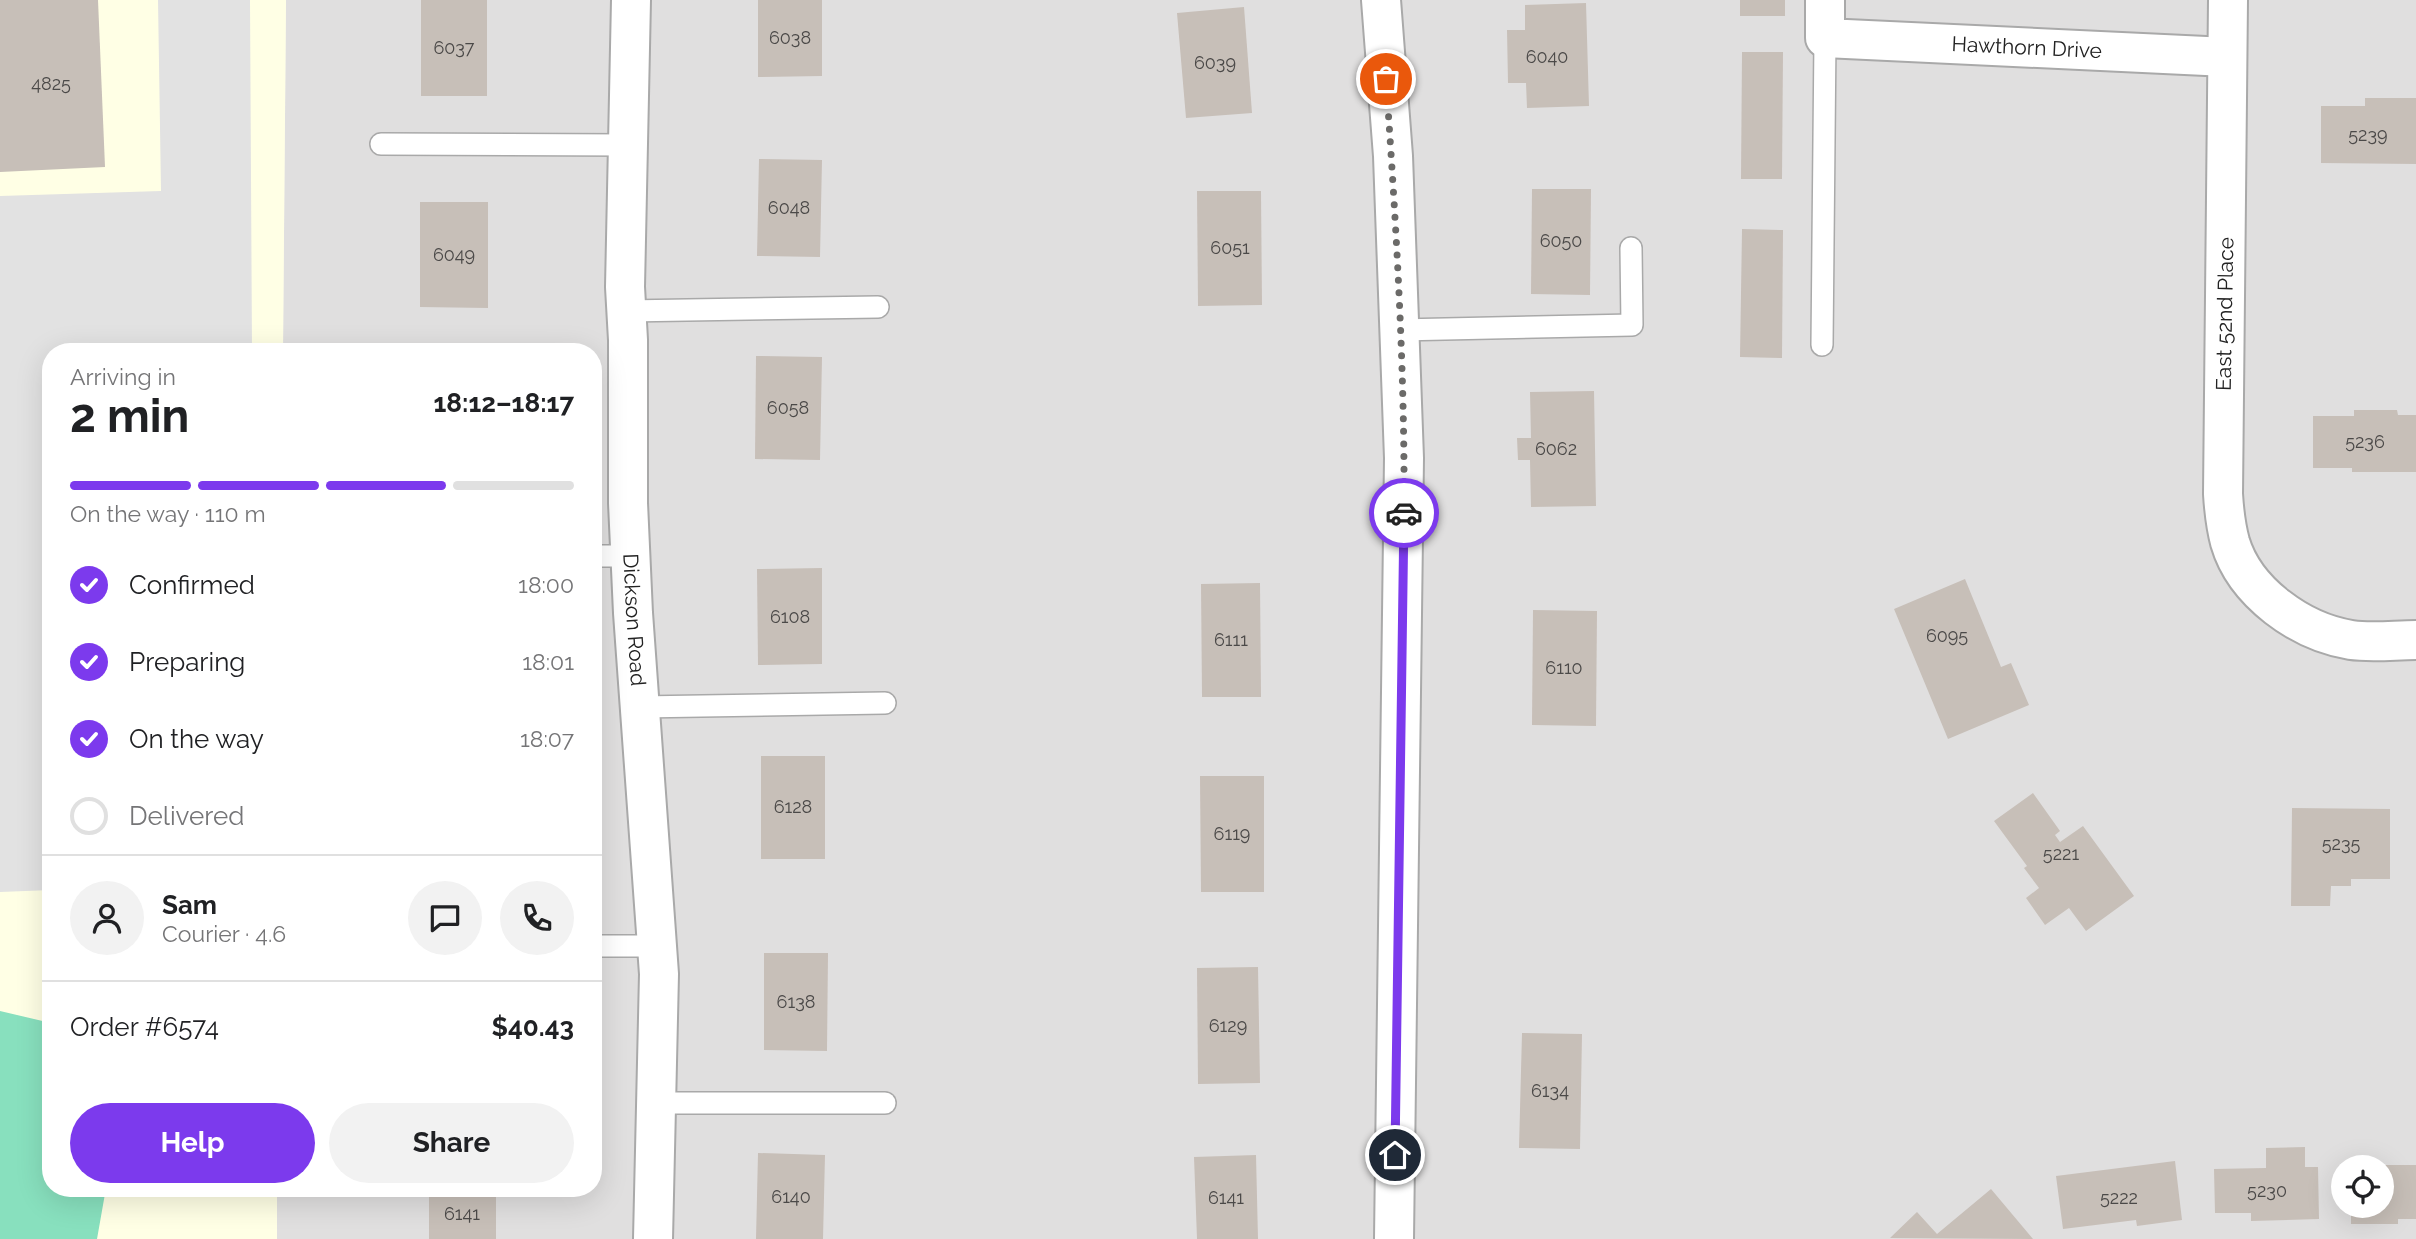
<!DOCTYPE html>
<meta charset="utf-8">
<style>
body{margin:0;font-family:Raleway,sans-serif;background:#f2f2f2;color:#202124;height:100vh;display:flex;flex-direction:column;font-size:26px;white-space:nowrap}
*{box-sizing:border-box;margin:0}
p{font-size:23px;color:#757577}
.icon{flex:none;width:38px;height:38px;fill:none;stroke:currentColor;stroke-width:2;stroke-linecap:round;stroke-linejoin:round}
.map{position:relative;flex:1;overflow:hidden}
.details{position:absolute;left:42px;top:343px;width:560px;height:854px;display:flex;flex-direction:column;background:#fff;border-radius:28px;box-shadow:0 7px 28px #0002}
.details>*{flex:none}
.fabs{position:absolute;left:2331px;top:1155px;display:grid;gap:14px}
.fabs a{display:grid;place-items:center;width:63px;height:63px;border-radius:50%;background:#fff;box-shadow:0 7px 28px #0002;font-size:35px}
.pin{position:absolute;display:grid;place-items:center;width:60px;height:60px;color:#fff;margin:-30px;border:4px solid #fff;border-radius:50%;box-shadow:0 2px 7px #0007}
.courier{position:absolute;display:grid;place-items:center;width:70px;height:70px;margin:-35px;border:5px solid #7c3aed;border-radius:50%;background:#fff;color:#222;box-shadow:0 2px 9px #0007}
.overview em{font-style:normal;font-weight:700}
.overview div{display:flex;flex-direction:column-reverse}
.overview{display:flex;align-items:center;justify-content:space-between;height:119px;padding:0 28px}
h1{font-size:46px;font-weight:700;line-height:52px}
.bar{display:grid;grid-template-columns:repeat(4,1fr);gap:10px 7px;align-content:center;height:84px;padding:0 28px}
.bar i{height:9px;border-radius:5px;background:#e0e0e0}
.bar .current{background:#7c3aed}
.bar p{grid-column:span 4}
.line{display:flex;align-items:center;gap:18px;padding:0 28px;border-top:2px solid #e0e0e0}
.line div{flex:1}
.round{display:grid;place-items:center;flex:none;width:74px;height:74px;border-radius:37px;background:#f2f2f2}
ol{padding:0 28px;list-style:none}
li{display:flex;align-items:center;gap:21px;height:77px}
li p{margin-inline-start:auto}
li .icon{padding:7px;border-radius:50%;background:#7c3aed;color:#fff;stroke-width:4}
li:last-child{color:#757577}
li i{width:38px;height:38px;border:4px solid #e0e0e0;border-radius:50%}
.button{display:flex;gap:14px;margin-top:auto;padding:14px 28px}
.button a{flex:1;height:80px;border-radius:42px;background:#7c3aed;color:#fff;font-size:28px;font-weight:700;line-height:80px;text-align:center}
.button a+a{background:#f2f2f2;color:#202124}
.map>svg:first-child{display:block}
.residential{fill:#e0dfdf;fill-rule:evenodd}
.education{fill:#ffffe5}
.pitch{fill:#88e0be}
.parking{fill:#e2e2e2}
.building{fill:#c7bfb8}
.lines{fill:none;stroke-linecap:round;stroke-linejoin:round}
.service-casing{stroke:#a9a9a9;stroke-width:24}
.minor-casing{stroke:#a9a9a9;stroke-width:42}
.service{stroke:#fff;stroke-width:21}
.minor{stroke:#fff;stroke-width:38}
.done{stroke:#6b6a68;stroke-width:7;stroke-dasharray:0 12.6}
.route{stroke:#7c3aed;stroke-width:9}
.labels{text-anchor:middle;stroke-width:5;stroke-linejoin:round;paint-order:stroke}
.number-label{font-size:18px;fill:#4b4948}
.street-label{font-size:21px;fill:#222;stroke:#fff}
</style>
<div class="map">
<svg width="2416" height="1239" viewBox="0 0 2416 1239">
<rect width="100%" height="100%" fill="#f2efe9"/>
<path class="residential" d="M286 0H2416V1239H277V1188H593V352H283ZM2343 1167H2382V1206H2343Z"/>
<polygon class="education" points="0,0 286,0 283,352 51,352 51,1188 277,1188 277,1239 0,1239"/>
<polygon class="pitch" points="0,1011 51,1023 51,1188 106,1188 97,1239 0,1239"/>
<polygon class="parking" points="158,0 250,0 252,352 51,352 51,890 0,892 0,196 161,191"/>
<g class="building">
<polygon points="0,0 98,0 105,167 0,172"/>
<rect x="421" y="0" width="66" height="96"/>
<polygon points="758,0 822,0 822,76 758,77"/>
<rect x="1740" y="0" width="45" height="16"/>
<polygon points="1586,3 1589,106 1527,108 1526,83 1508,83 1507,30 1525,30 1525,5"/>
<polygon points="1244,7 1252,113 1186,118 1177,13"/>
<polygon points="1742,52 1783,52 1782,179 1741,179"/>
<polygon points="2365,98 2416,98 2416,164 2321,163 2321,106 2365,106"/>
<polygon points="759,159 822,160 820,257 757,256"/>
<polygon points="1532,189 1591,189 1590,295 1531,294"/>
<polygon points="1197,191 1261,191 1262,305 1198,306"/>
<polygon points="420,202 488,202 488,308 420,307"/>
<polygon points="1742,229 1783,230 1782,358 1740,357"/>
<polygon points="756,356 822,357 820,460 755,459"/>
<polygon points="1594,391 1596,506 1531,507 1530,460 1518,460 1517,438 1531,438 1530,392"/>
<polygon points="2354,410 2397,410 2398,415 2416,415 2416,472 2352,472 2352,468 2313,468 2313,416 2354,416"/>
<polygon points="822,568 822,664 758,665 757,569"/>
<polygon points="1965,579 2001,667 2011,663 2029,705 1948,739 1894,609"/>
<polygon points="1260,583 1261,697 1202,697 1201,584"/>
<polygon points="1533,610 1597,611 1596,726 1532,725"/>
<rect x="761" y="756" width="64" height="103"/>
<polygon points="1200,776 1264,776 1264,892 1201,892"/>
<polygon points="2033,793 2060,831 2055,835 2060,842 2083,826 2134,896 2086,931 2069,908 2045,925 2026,898 2039,888 2024,868 2027,866 1994,821"/>
<polygon points="2292,808 2390,809 2390,879 2351,879 2351,886 2331,886 2330,906 2291,906"/>
<polygon points="764,953 828,953 827,1051 764,1050"/>
<polygon points="1258,967 1260,1083 1198,1084 1197,968"/>
<polygon points="1522,1033 1582,1034 1580,1149 1519,1148"/>
<polygon points="2305,1147 2305,1167 2318,1167 2319,1219 2251,1221 2251,1213 2215,1213 2214,1169 2266,1168 2266,1148"/>
<polygon points="758,1153 825,1155 823,1239 756,1239"/>
<polygon points="1256,1155 1258,1239 1197,1239 1194,1157"/>
<polygon points="2175,1161 2182,1220 2137,1226 2136,1220 2063,1229 2056,1176"/>
<polygon points="2373,1165 2416,1165 2416,1219 2398,1219 2398,1224 2351,1224 2351,1206 2382,1206 2382,1167 2373,1167"/>
<rect x="429" y="1188" width="67" height="51"/>
<polygon points="1991,1189 2033,1239 1890,1238 1917,1212 1937,1234"/>
</g>
<g class="lines">
<defs>
<g id="service">
<polyline points="381,144 628,145"/>
<polyline points="626,311 878,307"/>
<polyline points="1399,330 1632,325 1631,248"/>
<polyline points="1822,345 1825,38"/>
<polyline points="593,556 631,556"/>
<polyline points="640,707 885,703"/>
<polyline points="593,946 657,946"/>
<polyline points="657,1103 885,1103"/>
</g>
<g id="minor">
<path id="s1" d="M631 0 625 287 628 340V503L633 613 659 974 653 1239"/>
<polyline points="1381,0 1393,156 1404,458 1394,1239"/>
<path id="s2" d="M1825 0V38L2227 57"/>
<path d="M2228 0 2223 494C2224 510 2226 527 2230 542 2245 593 2301 632 2351 640 2372 643 2395 640 2416 640"/>
</g>
</defs>
<use href="#service" class="service-casing"/>
<use href="#minor" class="minor-casing"/>
<use href="#service" class="service"/>
<use href="#minor" class="minor"/>
</g>
<g class="lines">
<path class="done" d="M1386 79C1396 223 1405 369 1404 513"/>
<polyline class="route" points="1395,1155 1404,513"/>
</g>
<g class="labels">
<g class="number-label">
<text x="790" y="44">6038</text>
<text x="454" y="54">6037</text>
<text x="1547" y="63">6040</text>
<text x="1215" y="69">6039</text>
<text x="51" y="90">4825</text>
<text x="2368" y="141">5239</text>
<text x="789" y="214">6048</text>
<text x="1561" y="247">6050</text>
<text x="1230" y="254">6051</text>
<text x="454" y="261">6049</text>
<text x="788" y="414">6058</text>
<text x="2365" y="448">5236</text>
<text x="1556" y="455">6062</text>
<text x="790" y="623">6108</text>
<text x="1947" y="642">6095</text>
<text x="1231" y="646">6111</text>
<text x="1564" y="674">6110</text>
<text x="793" y="813">6128</text>
<text x="1232" y="840">6119</text>
<text x="2341" y="850">5235</text>
<text x="2061" y="860">5221</text>
<text x="796" y="1008">6138</text>
<text x="1228" y="1032">6129</text>
<text x="1550" y="1097">6134</text>
<text x="2267" y="1197">5230</text>
<text x="791" y="1203">6140</text>
<text x="1226" y="1204">6141</text>
<text x="2119" y="1204">5222</text>
<text x="462" y="1220">6141</text>
</g>
<g class="street-label">
<text dy="7" stroke="none"><textPath href="#s2" startOffset="240">Hawthorn Drive</textPath></text>
<text transform="translate(2225 314) rotate(-89)" y="7">East 52nd Place</text>
<text dy="7" stroke="none"><textPath href="#s1" startOffset="620">Dickson Road</textPath></text>
</g>
</g>
</svg>
<div class="fabs">
<a><svg class="icon" aria-label="locate" viewBox="0 0 24 24"><circle cx="12" cy="12" r="6"/><path d="M12 2v4M12 18v4M2 12h4M18 12h4"/></svg></a>
</div>
<div class="pin" style="left:1386px;top:79px;background:#ea580c"><svg class="icon" aria-label="bag" viewBox="0 0 24 24"><path d="M5 8h14l-1 12H6zM9 8a3 3 0 0 1 6 0"/></svg></div>
<div class="pin" style="left:1395px;top:1155px;background:#1f2937"><svg class="icon" aria-label="home" viewBox="0 0 24 24"><path d="M3 11l9-7 9 7M6 9v11h12V9"/></svg></div>
<div class="courier" style="left:1404px;top:513px"><svg class="icon" aria-label="car" viewBox="0 0 24 24"><path d="M5 17H2v-5l4-1 3-4h7l3 4 3 1v5h-3M9 17h6M6 11h13"/><circle cx="7" cy="17" r="2"/><circle cx="17" cy="17" r="2"/></svg></div>
<section class="details">
<div class="overview"><div><h1>2 min</h1><p>Arriving in</p></div><em>18:12–18:17</em></div>
<div class="bar"><i class="current"></i><i class="current"></i><i class="current"></i><i></i><p>On the way · 110 m</p></div>
<ol>
<li><svg class="icon" aria-label="check" viewBox="0 0 24 24"><path d="M5 12l5 5 9-10"/></svg>Confirmed<p>18:00</p></li>
<li><svg class="icon" aria-label="check" viewBox="0 0 24 24"><path d="M5 12l5 5 9-10"/></svg>Preparing<p>18:01</p></li>
<li><svg class="icon" aria-label="check" viewBox="0 0 24 24"><path d="M5 12l5 5 9-10"/></svg>On the way<p>18:07</p></li>
<li><i></i>Delivered</li>
</ol>
<div class="line" style="height:126px"><a class="round"><svg class="icon" aria-label="person" viewBox="0 0 24 24"><circle cx="12" cy="8" r="4"/><path d="M4 21q1-7 8-7t8 7"/></svg></a><div><b>Sam</b><p>Courier · 4.6</p></div><a class="round"><svg class="icon" aria-label="chat" viewBox="0 0 24 24"><path d="M4 5h16v11H9l-5 4z"/></svg></a><a class="round"><svg class="icon" aria-label="phone" viewBox="0 0 24 24"><path d="M5 4h4l2 5-3 2q2 4 5 5l2-3 5 2v4C11 20 4 13 5 4z"/></svg></a></div>
<div class="line" style="height:91px"><div>Order #6574</div><b>$40.43</b></div>
<div class="button"><a>Help</a><a>Share</a></div>
</section>
</div>
